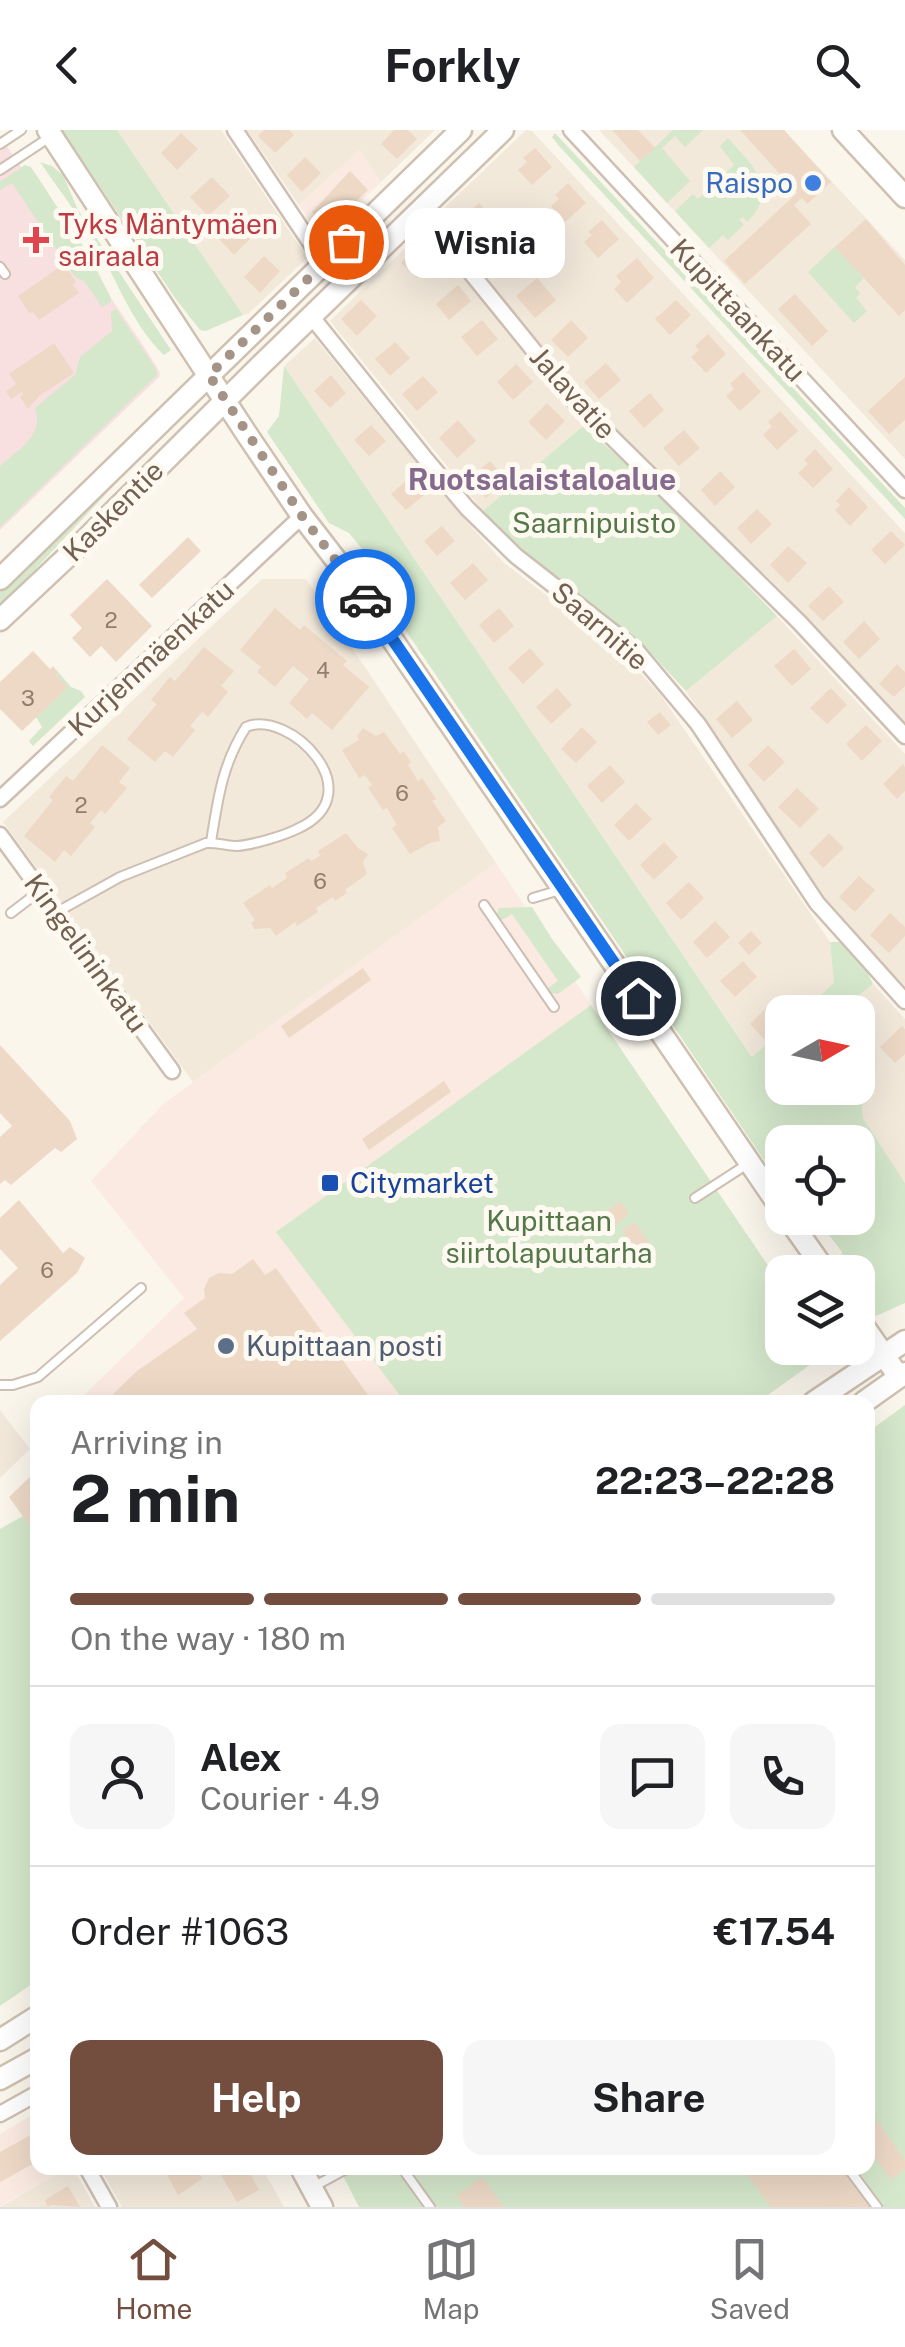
<!DOCTYPE html>
<meta charset="utf-8">
<style>
body{margin:0;font-family:"Public Sans",sans-serif;background:#f6f6f6;color:#202124;height:100vh;display:flex;flex-direction:column;font-size:38px;white-space:nowrap}
*{box-sizing:border-box;margin:0}
p{font-size:32px;color:#757577}
.icon{flex:none;width:55px;height:55px;fill:none;stroke:currentColor;stroke-width:2;stroke-linecap:round;stroke-linejoin:round}
.map{position:relative;flex:1;overflow:hidden}
.side{position:absolute;left:30px;top:1265px;width:845px;height:780px;display:flex;flex-direction:column;background:#fff;border-radius:20px;box-shadow:0 10px 40px #0002}
.side>*{flex:none}
.needle{width:65px;rotate:81deg}
.controls{position:absolute;left:765px;top:865px;display:grid;gap:20px}
.controls a{display:grid;place-items:center;width:110px;height:110px;border-radius:20px;background:#fff;box-shadow:0 10px 40px #0002;font-size:50px}
.pin{position:absolute;display:grid;place-items:center;width:85px;height:85px;color:#fff;margin:-42px;border:5px solid #fff;border-radius:50%;box-shadow:0 2px 10px #0007}
.courier{position:absolute;display:grid;place-items:center;width:100px;height:100px;margin:-50px;border:8px solid #1a73e8;border-radius:50%;background:#fff;color:#222;box-shadow:0 2px 12px #0007}
.bubble{position:absolute;height:70px;border-radius:20px;background:#fff;box-shadow:0 10px 40px #0002;font-size:32px;font-weight:700;line-height:70px;text-align:center}
.overview em{font-style:normal;font-weight:700}
.overview div{display:flex;flex-direction:column-reverse}
.overview{display:flex;align-items:center;justify-content:space-between;height:170px;padding:0 40px}
h1{font-size:65px;font-weight:700;line-height:75px}
.bar{display:grid;grid-template-columns:repeat(4,1fr);gap:15px 10px;align-content:center;height:120px;padding:0 40px}
.bar i{height:12px;border-radius:8px;background:#e0e0e0}
.bar .active{background:#734d3e}
.bar p{grid-column:span 4}
.line{display:flex;align-items:center;gap:25px;padding:0 40px;border-top:2px solid #e0e0e0}
.line div{flex:1}
.round{display:grid;place-items:center;flex:none;width:105px;height:105px;border-radius:20px;background:#f6f6f6}
.primary-button{display:flex;gap:20px;margin-top:auto;padding:20px 40px}
.primary-button a{flex:1;height:115px;border-radius:20px;background:#734d3e;color:#fff;font-size:40px;font-weight:700;line-height:115px;text-align:center}
.primary-button a+a{background:#f6f6f6;color:#202124}
header{display:flex;justify-content:space-between;align-items:center;height:130px;padding:0 40px;background:#fff;font-size:45px;font-weight:700}
.dock{display:flex;justify-content:space-around;align-items:center;height:140px;border-top:2px solid #e0e0e0;background:#fff;font-size:28px;color:#757577}
.dock a{display:grid;justify-items:center;gap:5px}
.dock .active{color:#734d3e}
.map>svg:first-child{display:block}
.residential{fill:#f2e9db}
.commercial{fill:#faeae1}
.medical{fill:#f8e0e1}
.green{fill:#d5e8cb}
.building{fill:#eed9c6}
.lines{fill:none;stroke-linecap:round;stroke-linejoin:round}
.lane-casing{stroke:#cdbfb2;stroke-width:12}
.street-casing{stroke:#cdbfb2;stroke-width:19}
.secondary-casing{stroke:#cfc0b0;stroke-width:25}
.lane{stroke:#fff;stroke-width:8}
.street{stroke:#fff;stroke-width:14}
.secondary{stroke:#fff;stroke-width:20}
.done{stroke:#a39487;stroke-width:10;stroke-dasharray:0 18}
.route{stroke:#1a73e8;stroke-width:12}
.shop-dot{fill:#3f7fe0;stroke:#fefaf2;stroke-width:4}
.health-dot{fill:#e0444e;stroke:#fefaf2;stroke-width:4}
.transit-dot{fill:#1a4fb4;stroke:#fefaf2;stroke-width:4}
.service-dot{fill:#5c6f8a;stroke:#fefaf2;stroke-width:4}
.labels{text-anchor:middle;stroke-width:10;stroke-linejoin:round;paint-order:stroke}
.number-label{font-size:22px;fill:#927e6e}
.shop-label{font-size:28px;fill:#366cbe;stroke:#fefaf2;text-anchor:end}
.health-label{font-size:28px;fill:#be3a42;stroke:#fefaf2;text-anchor:start}
.street-label{font-size:28px;fill:#746050;stroke:#fefaf2}
.park-label{font-size:28px;fill:#547849;stroke:#fefaf2}
.transit-label{font-size:28px;fill:#164399;stroke:#fefaf2;text-anchor:start}
.service-label{font-size:28px;fill:#4e5e75;stroke:#fefaf2;text-anchor:start}
.neighbourhood-label{font-size:30px;font-weight:bold;fill:#85698f;stroke:#fefaf2}
</style>
<header><svg class="icon" aria-label="back" viewBox="0 0 24 24"><path d="M15 5l-7 7 7 7"/></svg>Forkly<svg class="icon" aria-label="search" viewBox="0 0 24 24"><circle cx="10" cy="10" r="6"/><path d="M15 15l6 6"/></svg></header>
<div class="map">
<svg width="905" height="2077" viewBox="0 0 905 2077">
<rect width="100%" height="100%" fill="#fbf6ec"/>
<g class="residential">
<polygon points="117,0 221,0 305,124 306,129 248,184 243,185"/>
<polygon points="247,0 435,0 381,52 359,20 299,75"/>
<polygon points="526,0 532,1 905,403 905,594 786,465 601,284 562,243 437,85"/>
<polygon points="599,0 784,0 905,130 905,329"/>
<polygon points="424,100 583,296 483,381 330,191"/>
<polygon points="315,208 442,364 503,432 622,524 660,564 830,812 834,853 802,882 782,882 782,901 753,928 284,236"/>
<polygon points="262,449 306,449 496,733 193,952 3,692"/>
<polygon points="777,486 905,624 905,856 830,776 686,561"/>
<polygon points="873,854 905,889 905,1053 863,988 858,932 858,882 853,882 852,871"/>
<polygon points="0,1280 30,1319 0,1348"/>
<polygon points="67,2038 73,2038 95,2077 0,2077"/>
<polygon points="100,2038 262,2038 284,2077 122,2077"/>
</g>
<g class="commercial">
<polygon points="360,19 381,52 321,108 299,75"/>
<polygon points="496,733 591,875 277,1102 405,1272 77,1272 184,1168 91,1051 163,974"/>
<polygon points="37,1982 38,2038 67,2038 0,2076 0,2004"/>
</g>
<polygon class="medical" points="0,6 143,215 159,241 160,246 0,400"/>
<g class="green">
<polygon points="62,0 117,0 243,185 206,201 200,200 175,168"/>
<polygon points="673,0 703,0 685,17 675,6 662,18 690,51 667,73 634,37"/>
<polygon points="555,3 905,378 905,389 559,16 552,7"/>
<path d="M728 8C751 34 781 59 747 92L743 87 739 90 744 95 728 110 723 105 709 118 675 81 693 64 698 69 734 35 720 16Z"/>
<path d="M40 32 52 36 63 45 78 80 171 220 164 225C134 197 118 153 98 118 81 88 59 60 40 32Z"/>
<polygon points="25,35 31,37 90,127 110,166 111,172 102,177 84,151 75,147 12,53 0,60 0,52"/>
<polygon points="835,117 864,148 855,157 860,163 856,168 867,181 854,193 808,142"/>
<path d="M116 179 156 239 157 245 0 397V336C19 319 44 306 35 278L75 245 80 227 112 201 111 182Z"/>
<path d="M284 236 752 927 782 901V958H858V932L863 988 905 1053V1173L876 1186C858 1174 858 1163 858 1142H848L842 1134V1122L816 1088H858V1012H782V1056L781 1055 383 467 375 435 349 403 329 393 267 302 279 286Z"/>
<polygon points="583,296 646,351 777,486 686,561 644,516 525,422 483,381"/>
<path d="M128 339 129 340C85 385 45 431 0 475V462Z"/>
<polygon points="59,543 71,557 81,561 85,567 33,616 29,611 42,597 36,587 67,557 56,545"/>
<polygon points="532,777 552,809 581,847 558,864 551,863 548,858 558,851 512,784 500,791 497,784 499,778"/>
<polygon points="830,812 840,812 867,842 873,854 852,871 853,882 802,882 834,853"/>
<polygon points="591,875 782,1156 782,1218 825,1218 828,1222 758,1272 405,1272 276,1102"/>
<polygon points="905,1275 905,2077 359,2077 339,2038 868,2038 868,1302"/>
<polygon points="23,1386 38,1407 38,1850 0,1876 0,1399"/>
</g>
<g class="building">
<polygon points="264,0 289,0 294,5 275,23 258,6"/>
<polygon points="394,0 408,0 417,9 397,29 381,14"/>
<polygon points="612,0 638,0 655,18 640,31"/>
<polygon points="740,0 784,0 831,52 807,74 802,68 794,75 811,94 745,154 724,131 797,63"/>
<polygon points="181,3 198,19 177,40 161,23"/>
<polygon points="535,18 552,37 532,55 518,40 527,32 523,28"/>
<polygon points="305,27 321,43 302,62 287,45"/>
<polygon points="350,41 368,60 328,99 312,82"/>
<polygon points="212,47 230,66 208,86 190,67"/>
<polygon points="568,53 586,73 565,92 551,76 559,69 555,65"/>
<polygon points="479,73 494,89 473,109 458,93"/>
<polygon points="239,87 255,104 234,125 218,108"/>
<polygon points="866,89 905,135 905,180 899,186 835,117"/>
<polygon points="602,90 619,109 598,128 584,112 592,105 588,102"/>
<polygon points="508,110 524,127 504,147 488,130"/>
<polygon points="420,112 437,127 417,148 401,133"/>
<polygon points="264,126 280,141 260,163 244,147"/>
<polygon points="637,128 654,148 627,173 614,159 621,152 616,146"/>
<polygon points="64,134 76,152 73,155 79,163 39,190 33,182 30,184 18,166"/>
<polygon points="537,148 556,170 535,188 516,166"/>
<polygon points="458,155 471,171 449,190 436,174"/>
<polygon points="795,164 828,201 812,216 778,179"/>
<polygon points="361,170 377,186 357,206 341,189"/>
<polygon points="676,170 691,185 670,205 655,189"/>
<polygon points="482,190 498,209 477,226 461,207"/>
<polygon points="571,190 588,208 568,227 551,210"/>
<polygon points="708,204 726,224 706,243 691,227 699,220 695,216"/>
<polygon points="395,212 410,228 390,246 375,229"/>
<polygon points="54,213 74,243 39,266 28,279 20,267 23,264 22,262 11,269 6,261 16,254 9,244"/>
<polygon points="606,233 621,250 599,269 584,252"/>
<polygon points="516,234 533,252 513,270 497,252"/>
<polygon points="743,242 761,262 740,281 726,266 734,259 730,254"/>
<polygon points="331,245 346,263 330,278 314,261"/>
<polygon points="423,246 438,262 417,281 402,264"/>
<polygon points="905,247 905,290 889,304 868,281"/>
<polygon points="650,263 664,280 644,298 629,281"/>
<polygon points="547,273 565,291 546,310 528,292"/>
<polygon points="780,281 798,301 777,320 763,305 772,296 768,292"/>
<polygon points="458,290 476,311 457,328 439,308"/>
<polygon points="371,295 386,311 369,326 354,310"/>
<polygon points="684,300 700,318 679,336 663,318"/>
<polygon points="815,319 833,339 813,358 798,343 808,334 804,330"/>
<polygon points="490,331 506,349 486,368 469,349"/>
<polygon points="720,341 735,357 715,376 701,360"/>
<polygon points="409,348 424,365 406,380 391,364"/>
<polygon points="849,357 868,377 850,396 835,380 840,375 836,371"/>
<polygon points="757,379 772,394 751,414 737,398"/>
<polygon points="442,396 455,411 437,426 424,411"/>
<polygon points="891,401 905,415 885,434 871,420"/>
<polygon points="188,407 201,421 152,468 139,455"/>
<polygon points="788,416 807,433 788,453 770,435"/>
<polygon points="473,433 488,450 465,470 450,453"/>
<polygon points="107,449 152,496 116,532 101,516 90,527 72,508 82,498 70,485"/>
<polygon points="829,456 844,472 823,491 808,476"/>
<polygon points="275,478 300,500 304,495 347,531 343,535 369,557 332,600 312,583 307,589 289,573 309,549 293,536 275,557 257,542 261,537 240,520"/>
<polygon points="499,478 514,496 494,513 479,495"/>
<polygon points="864,491 880,509 859,529 843,512"/>
<polygon points="204,517 234,541 221,556 228,562 208,587 202,582 190,596 195,600 173,627 165,621 155,632 127,609 157,574 151,570 170,547 175,551"/>
<polygon points="530,518 544,534 523,554 508,538"/>
<polygon points="794,519 811,539 792,556 774,536"/>
<polygon points="33,521 50,539 53,536 59,543 56,545 68,557 22,601 0,579 0,552"/>
<polygon points="897,534 905,542 905,556 894,567 879,554"/>
<polygon points="557,558 572,575 551,594 536,577"/>
<polygon points="831,558 847,575 827,594 810,578"/>
<polygon points="737,571 753,590 732,608 716,589"/>
<polygon points="660,582 671,595 658,605 647,592"/>
<polygon points="866,595 882,611 862,631 846,614"/>
<polygon points="582,597 597,612 576,633 561,619"/>
<polygon points="363,598 376,606 384,602 400,624 403,621 411,632 408,635 418,651 422,648 436,669 432,671 446,691 438,697 440,711 430,713 410,724 392,698 397,695 387,678 383,680 368,658 372,655 365,645 359,648 342,620 359,610 357,606"/>
<polygon points="102,615 130,638 119,652 127,658 105,684 101,680 90,693 95,697 71,726 64,720 55,732 24,706 53,670 49,667 66,646 73,651"/>
<polygon points="768,615 785,632 764,652 748,635"/>
<polygon points="903,634 905,637 905,661 897,669 883,654"/>
<polygon points="610,635 625,652 602,673 587,656"/>
<polygon points="797,658 819,679 800,698 778,677"/>
<polygon points="636,673 652,689 629,711 614,695"/>
<polygon points="346,703 358,718 368,724 363,732 367,744 345,760 347,763 335,771 333,767 316,778 318,782 297,796 295,792 276,806 270,798 254,799 251,793 255,790 243,773 270,755 272,758 287,748 285,743 309,728 311,731 320,726 318,721"/>
<polygon points="829,703 844,718 823,738 809,723"/>
<polygon points="664,712 678,727 654,750 640,735"/>
<polygon points="859,746 875,760 855,782 839,767"/>
<polygon points="689,752 704,768 681,790 666,773"/>
<polygon points="890,783 905,797 905,806 889,823 870,805"/>
<polygon points="715,791 730,807 707,828 693,812"/>
<polygon points="751,801 762,813 749,825 738,813"/>
<polygon points="743,831 757,847 735,867 720,851"/>
<polygon points="363,838 371,850 289,908 281,896"/>
<polygon points="771,873 782,886 782,893 765,910 750,894"/>
<polygon points="902,896 905,899 905,924 895,933 880,917"/>
<polygon points="0,915 70,991 77,1009 61,1022 55,1018 11,1055 5,1050 0,1054 0,1007 12,996 0,983"/>
<polygon points="444,951 451,962 369,1020 362,1009"/>
<polygon points="19,1070 63,1123 70,1117 85,1128 77,1143 0,1211 0,1155 18,1138 0,1119 0,1088"/>
<polygon points="620,1071 629,1084 612,1099 602,1086"/>
<polygon points="635,1092 658,1125 645,1134 622,1101"/>
<polygon points="253,1129 265,1145 276,1138 373,1272 105,1272 137,1241 197,1199 184,1183 205,1168 204,1159 209,1148 219,1143 232,1144"/>
<polygon points="38,1339 38,1407 9,1367"/>
<polygon points="868,1978 905,2030 905,2039 891,2050 868,2018"/>
<polygon points="38,2001 38,2031 0,2052 0,2022"/>
<polygon points="171,2038 197,2038 202,2049 178,2065 165,2041"/>
<polygon points="235,2038 247,2038 259,2060 237,2072 221,2045"/>
<polygon points="742,2038 845,2038 873,2077 771,2077"/>
<polygon points="482,2047 504,2077 464,2077 456,2066"/>
<polygon points="68,2056 80,2077 52,2075 48,2077 45,2071 48,2068"/>
</g>
<g class="lines">
<defs>
<g id="lane">
<polyline points="0,14 21,0"/>
<polyline points="0,40 50,7"/>
<polyline points="0,137 5,144"/>
<polyline points="533,768 560,760"/>
<polyline points="484,775 554,877"/>
<path d="M57 782 120 747 206 713C217 712 226 716 237 716 252 715 283 706 297 699 375 664 289 578 246 597 222 635 218 668 211 712"/>
<polyline points="11,783 41,760"/>
<polyline points="695,1068 746,1035"/>
<polyline points="0,1255 13,1255 38,1247 141,1158"/>
<polyline points="402,2038 430,2077"/>
<polyline points="848,2038 877,2077"/>
<polyline points="313,2057 348,2038"/>
</g>
<g id="street">
<polyline points="235,0 324,133"/>
<polyline points="571,0 905,360"/>
<polyline points="420,80 573,269 799,492 905,606"/>
<polyline points="311,186 424,327 467,378 516,426 636,520 698,594 817,773 905,871"/>
<polyline points="0,669 302,386"/>
<polyline points="0,705 172,941"/>
<polyline points="0,1984 38,1963"/>
<polyline points="87,2038 109,2077"/>
</g>
<g id="secondary">
<polyline points="48,0 246,303 302,386 353,452 782,1080"/>
<polyline points="843,0 905,67"/>
<polyline points="0,449 461,0"/>
<polyline points="0,490 84,411 260,236 503,0"/>
<polyline points="788,1088 826,1142"/>
<polyline points="858,1188 899,1247"/>
<polyline points="814,1272 905,1211"/>
<polyline points="864,1272 905,1243"/>
<polyline points="0,1910 38,1886"/>
<polyline points="0,1949 38,1928"/>
<polyline points="301,2038 322,2077"/>
</g>
</defs>
<use href="#lane" class="lane-casing"/>
<use href="#street" class="street-casing"/>
<use href="#secondary" class="secondary-casing"/>
<use href="#lane" class="lane"/>
<use href="#street" class="street"/>
<use href="#secondary" class="secondary"/>
</g>
<g class="lines">
<polyline class="done" points="346,112 209,245 302,386 365,469"/>
<polyline class="route" points="365,469 638,868"/>
</g>
<circle class="shop-dot" cx="813" cy="53" r="10"/>
<path class="health-dot" d="M31 95h10v10h10v10h-10v10h-10v-10h-10v-10h10z"/>
<rect class="transit-dot" x="320" y="1043" width="20" height="20" rx="5"/>
<circle class="service-dot" cx="226" cy="1216" r="10"/>
<g class="labels">
<g class="number-label">
<text x="111" y="498">2</text>
<text x="323" y="548">4</text>
<text x="28" y="576">3</text>
<text x="402" y="671">6</text>
<text x="81" y="683">2</text>
<text x="320" y="759">6</text>
<text x="47" y="1148">6</text>
</g>
<g class="shop-label">
<text x="793" y="63">Raispo</text>
</g>
<g class="health-label">
<text x="58" y="104">Tyks Mäntymäen<tspan x="58" dy="32">sairaala</tspan></text>
</g>
<g class="street-label">
<text transform="translate(738 180) rotate(47)" y="10">Kupittaankatu</text>
<text transform="translate(573 263) rotate(48)" y="10">Jalavatie</text>
<text transform="translate(113 381) rotate(-45)" y="10">Kaskentie</text>
<text transform="translate(600 496) rotate(41)" y="10">Saarnitie</text>
<text transform="translate(151 528) rotate(-43)" y="10">Kurjenmäenkatu</text>
<text transform="translate(86 823) rotate(54)" y="10">Kingelininkatu</text>
</g>
<g class="park-label">
<text x="594" y="403">Saarnipuisto</text>
<text x="549" y="1101">Kupittaan<tspan x="549" dy="32">siirtolapuutarha</tspan></text>
</g>
<g class="transit-label">
<text x="350" y="1063">Citymarket</text>
</g>
<g class="service-label">
<text x="246" y="1226">Kupittaan posti</text>
</g>
<g class="neighbourhood-label">
<text x="542" y="360">Ruotsalaistaloalue</text>
</g>
</g>
</svg>
<div class="controls">
<a><svg class="needle" viewBox="-14 -14 28 28"><path d="M0-13l5 13h-10z" fill="#e53935"/><path d="M0 13l5-13h-10z" fill="#757577"/></svg></a>
<a><svg class="icon" aria-label="locate" viewBox="0 0 24 24"><circle cx="12" cy="12" r="6"/><path d="M12 2v4M12 18v4M2 12h4M18 12h4"/></svg></a>
<a><svg class="icon" aria-label="layers" viewBox="0 0 24 24"><path d="M12 4l9 5-9 5-9-5zM3 14l9 5 9-5"/></svg></a>
</div>
<div class="pin" style="left:346px;top:112px;background:#ea580c"><svg class="icon" aria-label="bag" viewBox="0 0 24 24"><path d="M5 8h14l-1 12H6zM9 8a3 3 0 0 1 6 0"/></svg></div>
<div class="pin" style="left:638px;top:868px;background:#1f2937"><svg class="icon" aria-label="home" viewBox="0 0 24 24"><path d="M3 11l9-7 9 7M6 9v11h12V9"/></svg></div>
<div class="courier" style="left:365px;top:469px"><svg class="icon" aria-label="car" viewBox="0 0 24 24"><path d="M5 17H2v-5l4-1 3-4h7l3 4 3 1v5h-3M9 17h6M6 11h13"/><circle cx="7" cy="17" r="2"/><circle cx="17" cy="17" r="2"/></svg></div>
<div class="bubble" style="left:405px;top:78px;width:160px">Wisnia</div>
<section class="side">
<div class="overview"><div><h1>2 min</h1><p>Arriving in</p></div><em>22:23–22:28</em></div>
<div class="bar"><i class="active"></i><i class="active"></i><i class="active"></i><i></i><p>On the way · 180 m</p></div>
<div class="line" style="height:180px"><a class="round"><svg class="icon" aria-label="person" viewBox="0 0 24 24"><circle cx="12" cy="8" r="4"/><path d="M4 21q1-7 8-7t8 7"/></svg></a><div><b>Alex</b><p>Courier · 4.9</p></div><a class="round"><svg class="icon" aria-label="chat" viewBox="0 0 24 24"><path d="M4 5h16v11H9l-5 4z"/></svg></a><a class="round"><svg class="icon" aria-label="phone" viewBox="0 0 24 24"><path d="M5 4h4l2 5-3 2q2 4 5 5l2-3 5 2v4C11 20 4 13 5 4z"/></svg></a></div>
<div class="line" style="height:130px"><div>Order #1063</div><b>€17.54</b></div>
<div class="primary-button"><a>Help</a><a>Share</a></div>
</section>
</div>
<nav class="dock">
<a class="active"><svg class="icon" aria-label="home" viewBox="0 0 24 24"><path d="M3 11l9-7 9 7M6 9v11h12V9"/></svg>Home</a>
<a><svg class="icon" aria-label="map" viewBox="0 0 24 24"><path d="M3 6l6-2 6 2 6-2v14l-6 2-6-2-6 2zM9 4v14M15 6v14"/></svg>Map</a>
<a><svg class="icon" aria-label="saved" viewBox="0 0 24 24"><path d="M7 4h10v16l-5-4-5 4z"/></svg>Saved</a>
</nav>
